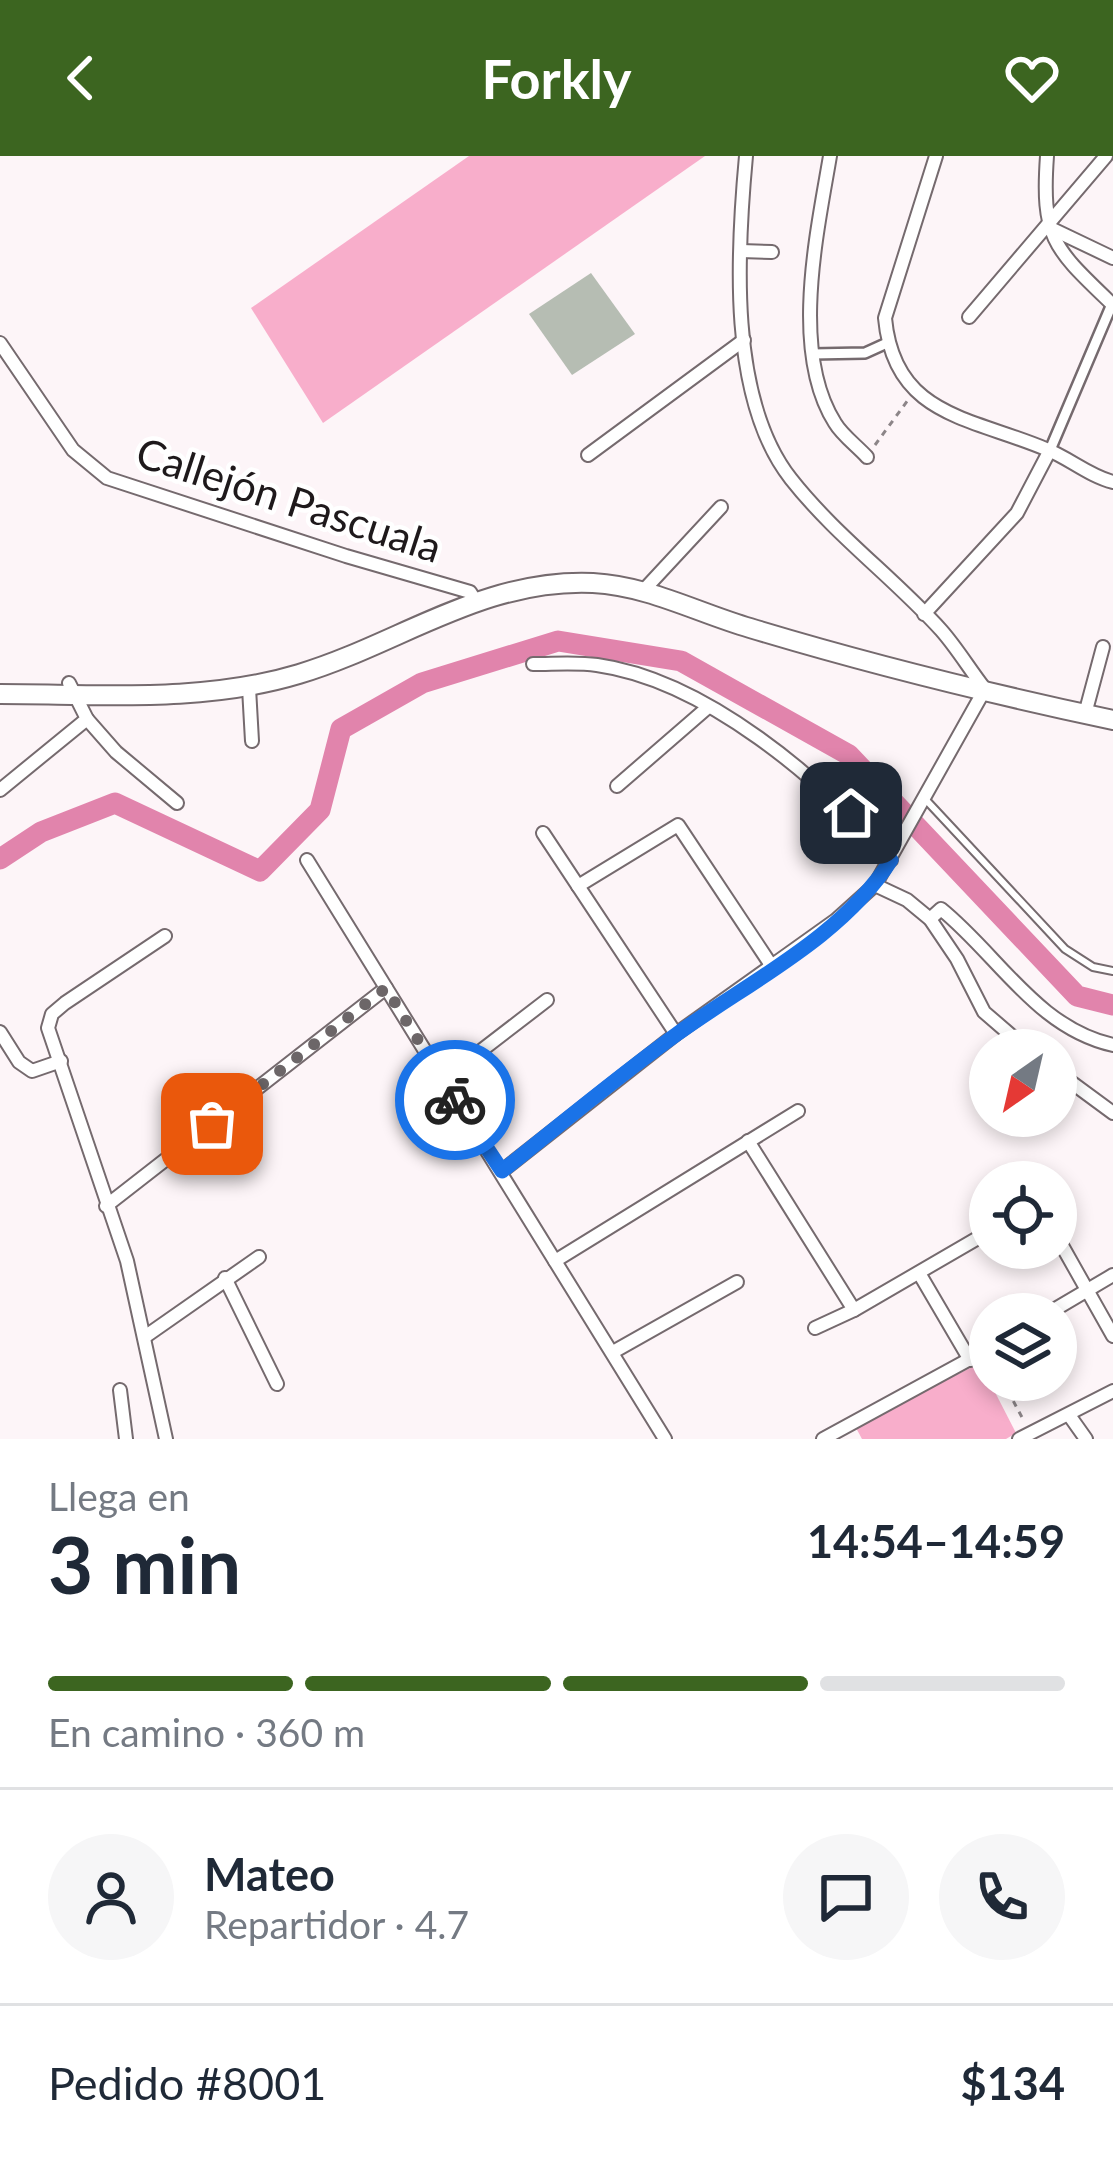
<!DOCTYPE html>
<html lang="es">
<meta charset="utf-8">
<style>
body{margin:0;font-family:Lato,sans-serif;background:#f6f6f7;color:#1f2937;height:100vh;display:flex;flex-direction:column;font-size:45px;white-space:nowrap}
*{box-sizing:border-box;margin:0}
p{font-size:39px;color:#747a83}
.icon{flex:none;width:66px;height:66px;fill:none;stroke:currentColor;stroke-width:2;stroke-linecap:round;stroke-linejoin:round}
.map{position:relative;height:1283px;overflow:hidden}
.sheet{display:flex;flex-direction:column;background:#fff;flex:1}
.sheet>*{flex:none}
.needle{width:78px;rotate:214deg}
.controls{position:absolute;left:969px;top:873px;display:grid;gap:24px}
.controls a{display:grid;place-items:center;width:108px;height:108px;border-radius:50%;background:#fff;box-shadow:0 6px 18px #0003;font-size:60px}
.pin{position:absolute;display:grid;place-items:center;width:102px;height:102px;color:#fff;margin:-51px;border-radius:24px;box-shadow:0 6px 18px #0006}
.courier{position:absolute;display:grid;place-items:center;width:120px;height:120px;margin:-60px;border:9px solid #1a73e8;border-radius:50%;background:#fff;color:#222;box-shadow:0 3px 15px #0007}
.summary em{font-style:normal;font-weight:700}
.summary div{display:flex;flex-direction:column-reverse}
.summary{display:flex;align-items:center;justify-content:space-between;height:204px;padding:0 48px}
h1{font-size:78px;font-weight:700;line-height:90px}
.bar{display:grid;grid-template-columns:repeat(4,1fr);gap:18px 12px;align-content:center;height:144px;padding:0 48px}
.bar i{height:15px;border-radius:9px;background:#e0e1e3}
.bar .on{background:#3c6520}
.bar p{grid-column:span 4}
.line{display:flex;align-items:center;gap:30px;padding:0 48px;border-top:3px solid #e0e1e3}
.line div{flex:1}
.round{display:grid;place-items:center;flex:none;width:126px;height:126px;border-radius:63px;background:#f6f6f7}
header{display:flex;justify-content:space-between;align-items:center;height:156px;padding:0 48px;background:#3c6520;color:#fff;font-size:54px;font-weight:700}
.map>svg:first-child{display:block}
.green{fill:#f8aecb}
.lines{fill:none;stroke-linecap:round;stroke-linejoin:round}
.river{stroke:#e184ac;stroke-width:21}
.building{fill:#b6bdb3}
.service-casing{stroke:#756a6e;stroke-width:10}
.pedestrian-casing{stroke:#756a6e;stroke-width:14}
.minor-casing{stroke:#756a6e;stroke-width:16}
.secondary-casing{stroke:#756a6e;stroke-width:22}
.path{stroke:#8c8588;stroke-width:3;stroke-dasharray:6 6;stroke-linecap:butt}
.service{stroke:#fff;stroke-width:6}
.pedestrian{stroke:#fff;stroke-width:9}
.minor{stroke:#fff;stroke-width:12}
.secondary{stroke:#fff;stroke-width:18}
.done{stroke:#6c6668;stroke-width:12;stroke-dasharray:0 21.6}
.route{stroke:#1a73e8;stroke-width:15}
.labels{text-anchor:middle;stroke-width:9;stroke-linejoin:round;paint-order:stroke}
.street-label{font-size:42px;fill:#1e191b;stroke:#fff}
</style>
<header><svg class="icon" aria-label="back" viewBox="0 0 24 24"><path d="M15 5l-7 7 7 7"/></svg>Forkly<svg class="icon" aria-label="heart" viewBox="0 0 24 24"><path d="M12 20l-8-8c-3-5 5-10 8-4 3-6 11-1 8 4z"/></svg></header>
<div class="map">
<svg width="1113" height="1283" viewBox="0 0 1113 1283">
<rect width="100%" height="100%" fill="#fdf5f8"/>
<g class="green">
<polygon points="469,0 705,0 323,267 251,152"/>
<polygon points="980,1207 1016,1277 1006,1283 862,1283 855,1270"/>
</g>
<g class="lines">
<polyline class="river" points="0,703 41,676 115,647 260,715 320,654 341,573 422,527 558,485 681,505 849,599 1077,840 1113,849"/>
</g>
<polygon class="building" points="591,117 635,178 572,219 529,158"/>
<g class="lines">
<defs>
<polyline id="service" points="926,644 1065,793 1093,811 1113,815"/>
<g id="pedestrian">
<polyline points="812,198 865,197 887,187"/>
<polyline points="1050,294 1112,148"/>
</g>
<g id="minor">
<path d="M830 0C817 77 790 196 835 267 842 279 857 290 867 301"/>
<path d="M936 0 885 162C894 260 970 261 1046 293 1069 302 1089 320 1113 326"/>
<path d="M1047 0C1041 84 1055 93 1113 149"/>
<polyline points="1048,71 1113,102"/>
<polyline points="741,95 772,96"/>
<polyline points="969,161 1106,0"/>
<polyline points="0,187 73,294 107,322 346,400 470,436 475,444"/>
<polyline points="588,299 744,184"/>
<polyline points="643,435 721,351"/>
<polyline points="924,458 1017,357 1050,294"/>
<path d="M533 508C554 508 577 506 597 509 705 524 823 624 891 704"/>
<polyline points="249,532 252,585"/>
<polyline points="1085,558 1103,491"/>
<polyline points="87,563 116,596 177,647"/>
<polyline points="617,630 707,552"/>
<polyline points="0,634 87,563 69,527"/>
<polyline points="543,677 676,878"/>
<polyline points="307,704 665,1283"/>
<polyline points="875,729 907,744 930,763 957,803 984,856 1028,894"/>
<polyline points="578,730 678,669 773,812"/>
<path d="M930 763 941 753C998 799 1037 872 1113 889"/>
<polyline points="165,780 65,847 52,858 48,872 127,1105 166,1283"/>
<polyline points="0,876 19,906 32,915 61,905"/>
<polyline points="1056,915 1113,957"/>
<polyline points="443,924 547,844"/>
<polyline points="748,985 854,1154"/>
<path d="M502 1015 676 878 836 764 875 729 985 533C970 514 957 492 941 474 894 422 835 379 791 323 728 243 737 96 746 0"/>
<polyline points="106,1050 386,832"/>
<polyline points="1056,1079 1113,1180"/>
<polyline points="555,1105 798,955"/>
<polyline points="919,1117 970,1204"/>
<polyline points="225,1122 277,1228"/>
<polyline points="1047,1158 1113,1119"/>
<polyline points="815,1172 854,1154 990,1075"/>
<polyline points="146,1180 259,1101"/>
<polyline points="613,1196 737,1126"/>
<polyline points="120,1234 126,1283"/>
<polyline points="1069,1259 1086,1283"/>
<polyline points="823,1283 990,1192"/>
<polyline points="1019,1283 1113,1235"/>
</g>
<path id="secondary" d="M0 538C100 538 203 547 299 518 399 488 483 422 593 427 649 430 698 457 750 472 869 508 991 538 1113 564"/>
</defs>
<use href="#service" class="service-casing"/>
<use href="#pedestrian" class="pedestrian-casing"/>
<use href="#minor" class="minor-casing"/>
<use href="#secondary" class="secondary-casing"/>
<g class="path">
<polyline points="875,289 908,244"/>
<polyline points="1002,1224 1024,1265"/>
</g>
<use href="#service" class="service"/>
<use href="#pedestrian" class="pedestrian"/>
<use href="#minor" class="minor"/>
<use href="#secondary" class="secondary"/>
</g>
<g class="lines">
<polyline class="done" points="212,968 386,832 455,944"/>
<path class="route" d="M455 944 502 1015C560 969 617 921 677 878 749 826 842 781 891 704L851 657"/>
</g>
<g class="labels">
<g class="street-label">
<text transform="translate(289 344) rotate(18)" y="15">Callejón Pascuala</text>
</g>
</g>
</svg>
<div class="controls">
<a><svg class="needle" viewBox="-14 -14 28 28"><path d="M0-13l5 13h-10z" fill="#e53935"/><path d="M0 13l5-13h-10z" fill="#747a83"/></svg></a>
<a><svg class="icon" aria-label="locate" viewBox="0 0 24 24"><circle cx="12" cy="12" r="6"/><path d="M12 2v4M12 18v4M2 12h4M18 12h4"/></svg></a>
<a><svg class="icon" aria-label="layers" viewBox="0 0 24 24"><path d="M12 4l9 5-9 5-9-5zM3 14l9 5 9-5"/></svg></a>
</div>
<div class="pin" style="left:212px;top:968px;background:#ea580c"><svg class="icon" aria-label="bag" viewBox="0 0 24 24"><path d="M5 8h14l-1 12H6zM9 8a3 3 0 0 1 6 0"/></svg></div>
<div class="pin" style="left:851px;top:657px;background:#1f2937"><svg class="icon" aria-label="home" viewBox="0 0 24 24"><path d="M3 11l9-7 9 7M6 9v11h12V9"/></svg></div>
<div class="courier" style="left:455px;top:944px"><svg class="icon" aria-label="bike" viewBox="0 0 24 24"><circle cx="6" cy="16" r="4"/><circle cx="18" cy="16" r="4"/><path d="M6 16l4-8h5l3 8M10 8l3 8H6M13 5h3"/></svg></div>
</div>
<section class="sheet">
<div class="summary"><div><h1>3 min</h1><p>Llega en</p></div><em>14:54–14:59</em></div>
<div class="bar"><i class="on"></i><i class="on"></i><i class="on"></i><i></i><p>En camino · 360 m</p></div>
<div class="line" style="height:216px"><a class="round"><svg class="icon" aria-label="person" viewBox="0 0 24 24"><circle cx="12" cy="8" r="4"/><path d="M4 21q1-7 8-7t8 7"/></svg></a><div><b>Mateo</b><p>Repartidor · 4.7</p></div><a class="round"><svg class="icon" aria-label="chat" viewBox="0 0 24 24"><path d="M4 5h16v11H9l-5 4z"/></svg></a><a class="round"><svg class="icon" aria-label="phone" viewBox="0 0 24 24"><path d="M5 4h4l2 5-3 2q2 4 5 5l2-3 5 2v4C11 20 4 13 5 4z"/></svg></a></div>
<div class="line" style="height:156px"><div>Pedido #8001</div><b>$134</b></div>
</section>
